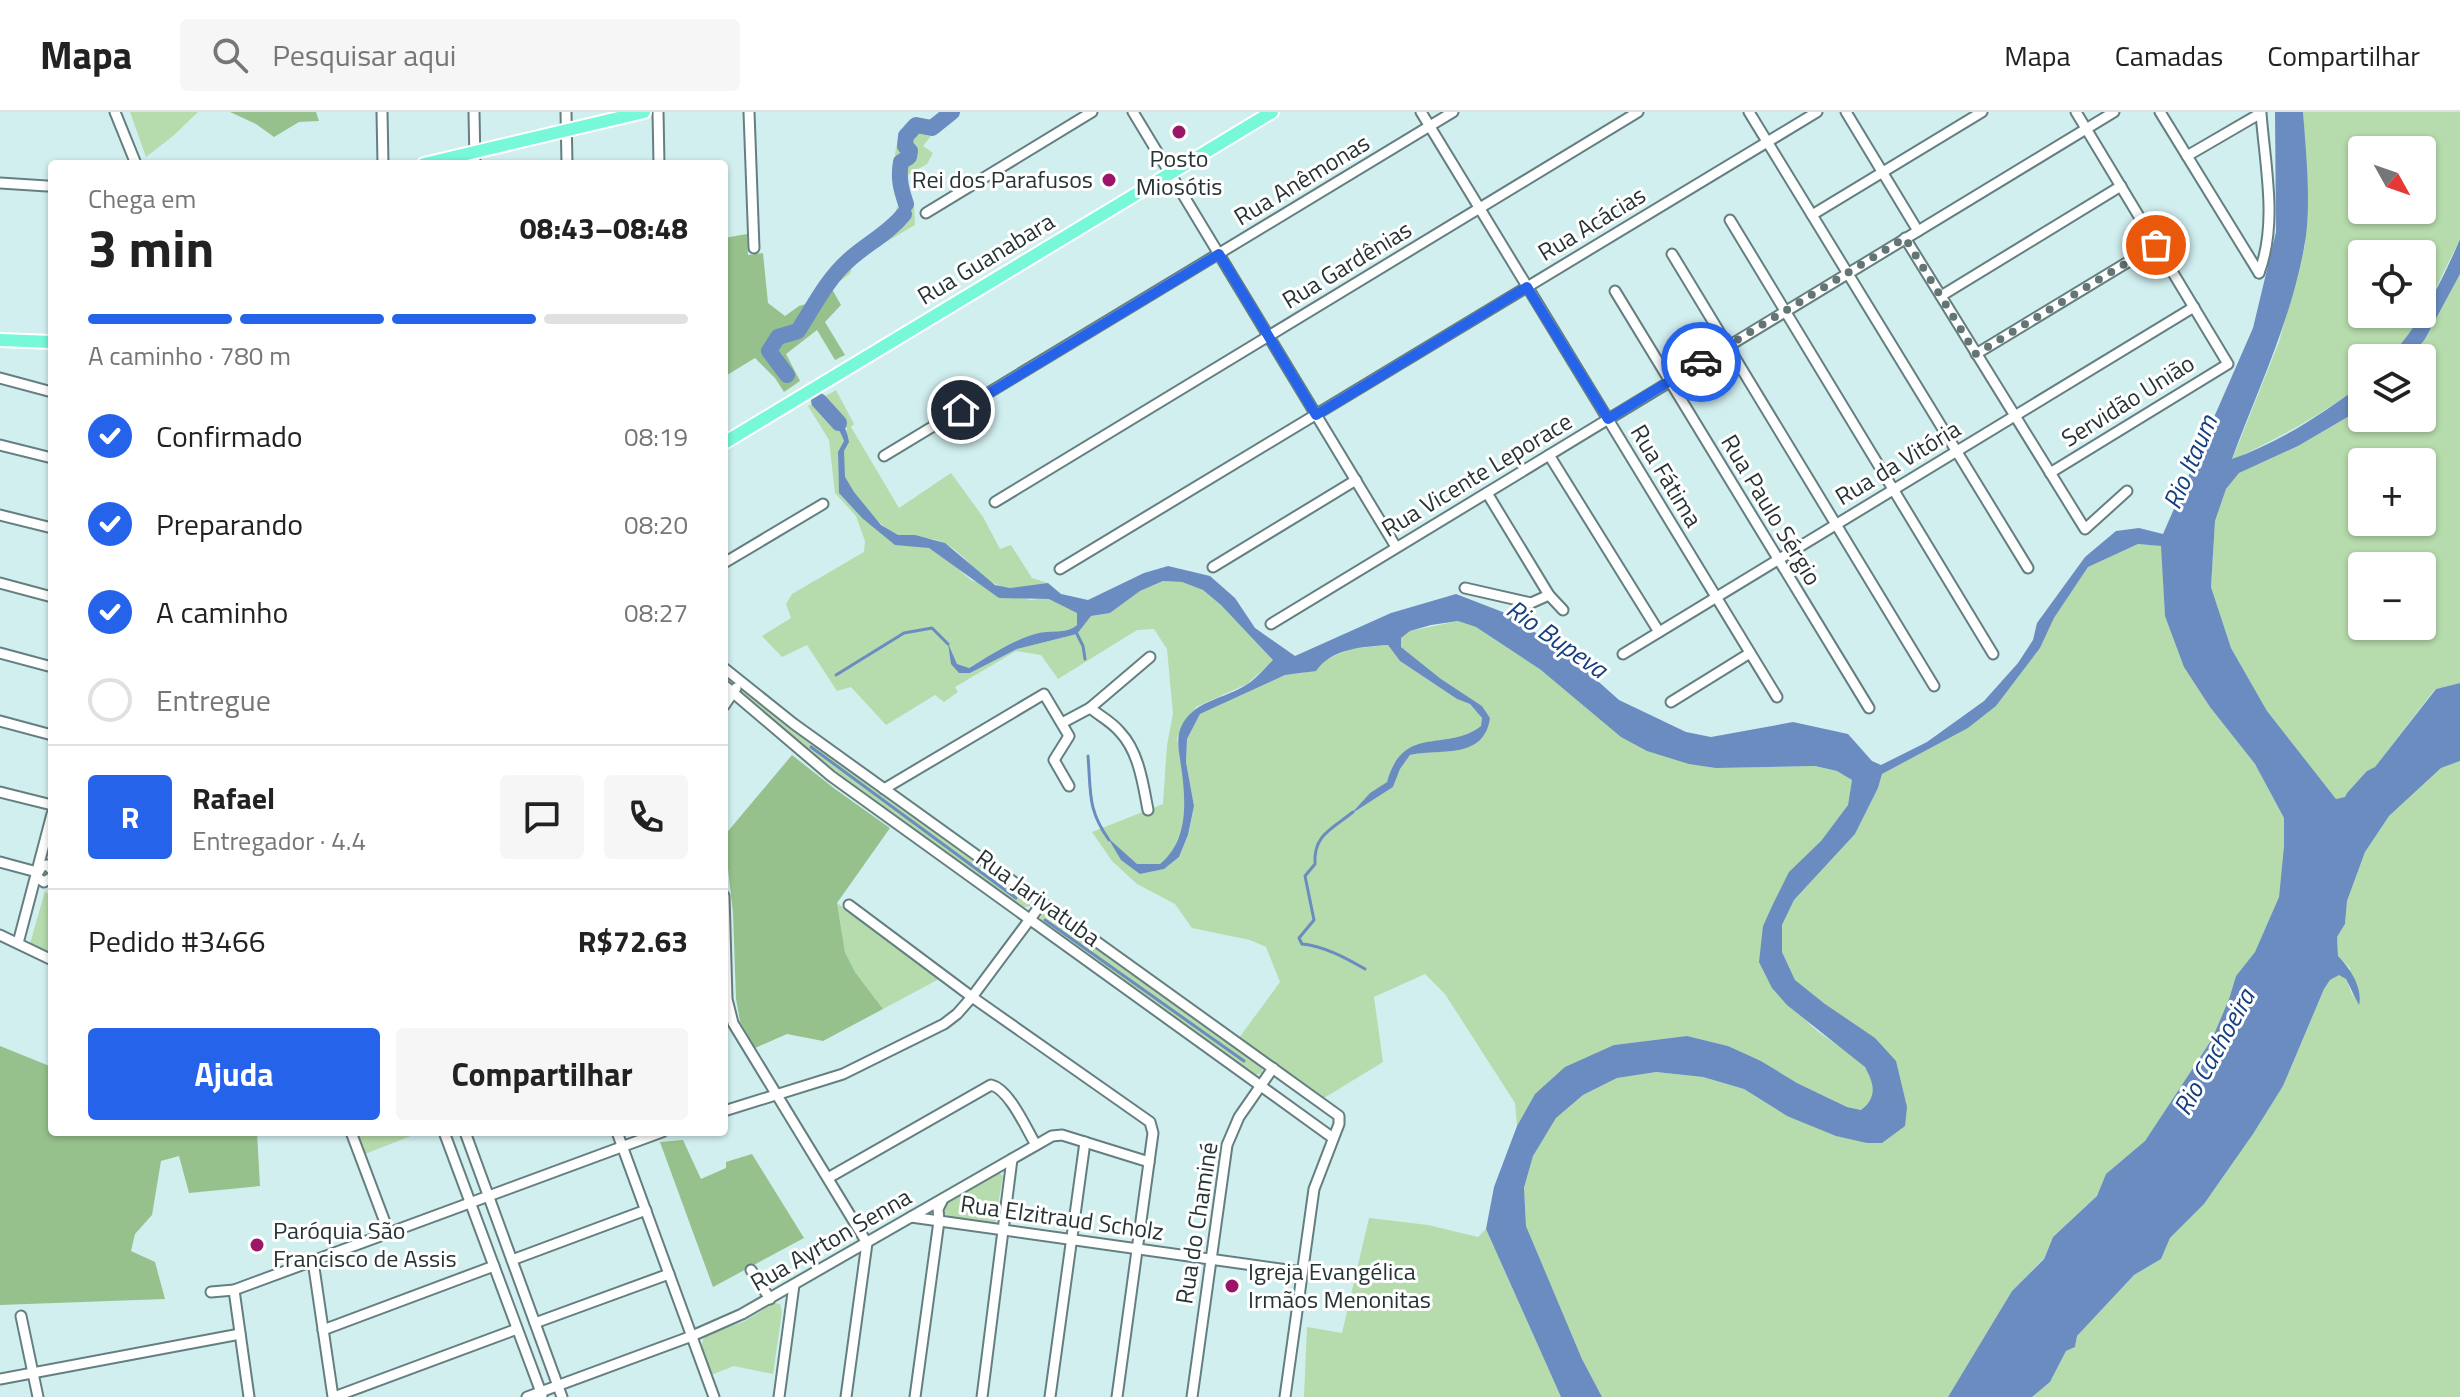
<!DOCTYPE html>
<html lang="pt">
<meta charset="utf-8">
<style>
body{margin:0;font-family:"Titillium Web",sans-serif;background:#f6f6f6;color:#222;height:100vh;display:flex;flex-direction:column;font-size:30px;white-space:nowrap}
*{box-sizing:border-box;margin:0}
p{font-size:26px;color:#767676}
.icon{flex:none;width:44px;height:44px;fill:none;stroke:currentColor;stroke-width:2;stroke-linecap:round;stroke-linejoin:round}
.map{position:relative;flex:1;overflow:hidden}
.drawer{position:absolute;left:48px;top:48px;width:680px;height:976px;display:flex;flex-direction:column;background:#fff;border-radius:8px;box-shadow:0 2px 6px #0004}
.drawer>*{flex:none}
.needle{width:52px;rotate:130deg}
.buttons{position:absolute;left:2348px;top:24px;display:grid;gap:16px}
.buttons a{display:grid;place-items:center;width:88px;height:88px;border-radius:8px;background:#fff;box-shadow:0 2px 6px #0004;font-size:40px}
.pin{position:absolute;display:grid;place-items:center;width:68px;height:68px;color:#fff;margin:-34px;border:4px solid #fff;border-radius:50%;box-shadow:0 2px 8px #0007}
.courier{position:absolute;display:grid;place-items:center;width:80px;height:80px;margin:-40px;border:6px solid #2563eb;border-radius:50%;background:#fff;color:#222;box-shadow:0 2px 10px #0007}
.overview em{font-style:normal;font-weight:700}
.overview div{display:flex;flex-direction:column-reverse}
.overview{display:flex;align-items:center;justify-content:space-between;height:136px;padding:0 40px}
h1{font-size:52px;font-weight:700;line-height:60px}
.bar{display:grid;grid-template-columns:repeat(4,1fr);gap:12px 8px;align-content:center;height:96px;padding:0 40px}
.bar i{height:10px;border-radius:6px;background:#e0e0e0}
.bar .selected{background:#2563eb}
.bar p{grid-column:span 4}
.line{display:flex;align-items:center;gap:20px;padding:0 40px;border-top:2px solid #e0e0e0}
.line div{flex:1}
.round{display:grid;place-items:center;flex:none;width:84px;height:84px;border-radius:8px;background:#f6f6f6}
ol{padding:0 40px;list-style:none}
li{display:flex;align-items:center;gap:24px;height:88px}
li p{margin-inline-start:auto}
li .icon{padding:8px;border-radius:50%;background:#2563eb;color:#fff;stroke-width:4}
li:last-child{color:#767676}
li i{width:44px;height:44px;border:4px solid #e0e0e0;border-radius:50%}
.cta{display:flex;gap:16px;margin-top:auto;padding:16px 40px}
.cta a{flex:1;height:92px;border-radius:8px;background:#2563eb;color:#fff;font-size:32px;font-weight:700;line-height:92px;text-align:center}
.cta a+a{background:#f6f6f6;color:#222}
header{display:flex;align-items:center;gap:48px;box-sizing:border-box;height:112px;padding:0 40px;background:#fff;border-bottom:2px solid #e0e0e0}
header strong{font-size:38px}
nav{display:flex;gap:44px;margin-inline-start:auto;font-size:28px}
.search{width:560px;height:72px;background:#f6f6f6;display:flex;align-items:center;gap:20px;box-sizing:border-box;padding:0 28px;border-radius:8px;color:#767676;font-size:30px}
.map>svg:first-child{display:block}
.green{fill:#b6dbac;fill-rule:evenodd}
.forest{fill:#96c18c}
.water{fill:#6b8cc0}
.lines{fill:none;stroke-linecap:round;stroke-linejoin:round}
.stream{stroke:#6b8cc0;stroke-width:3}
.river{stroke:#6b8cc0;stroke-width:16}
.minor-casing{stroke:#657f80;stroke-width:13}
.major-casing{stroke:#fff;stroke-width:16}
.minor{stroke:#fff;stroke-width:9}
.major{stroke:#77f8d8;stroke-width:12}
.done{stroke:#647576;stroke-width:8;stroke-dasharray:0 14.4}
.route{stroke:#2563eb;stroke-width:10}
.poi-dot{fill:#9b1668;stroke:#fff;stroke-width:3}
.labels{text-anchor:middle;stroke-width:6;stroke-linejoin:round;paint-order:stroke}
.poi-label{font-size:24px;fill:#283434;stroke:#fff;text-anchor:start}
.street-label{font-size:24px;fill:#283434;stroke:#fff}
.water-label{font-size:26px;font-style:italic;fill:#163f7f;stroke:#fff}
</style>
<header>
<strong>Mapa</strong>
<div class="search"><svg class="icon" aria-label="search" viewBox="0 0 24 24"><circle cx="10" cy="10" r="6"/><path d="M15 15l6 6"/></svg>Pesquisar aqui</div>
<nav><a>Mapa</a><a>Camadas</a><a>Compartilhar</a></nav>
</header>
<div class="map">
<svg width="2460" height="1285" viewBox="0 0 2460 1285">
<rect width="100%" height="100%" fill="#d2eff0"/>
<g class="green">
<polygon points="130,0 198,0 173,24 146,45"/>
<path d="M947 0H958L940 20 935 19 923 34 933 41 927 52 904 65 914 93 915 113 854 149 850 162 831 175 828 170 825 169 850 139 892 108 899 91C893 72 889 21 912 12 929 6 929 16 947 0Z"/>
<path d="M2303 0H2460V127L2425 198 2403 231 2389 246H2362V272C2322 303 2278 326 2232 348L2279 230 2305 134 2307 67ZM2362 38H2422V98H2362ZM2362 142H2422V202H2362Z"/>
<path d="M2460 162V571L2435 577 2375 655 2347 681 2345 686 2336 687 2267 599 2231 536 2211 475 2215 409 2226 377 2239 361 2298 334 2351 303 2362 294V306H2422V246H2410L2425 227ZM2362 350H2422V410H2362ZM2362 454H2422V514H2362Z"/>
<path d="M836 278 854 312 851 315 899 396 951 361 983 405 1000 437 1011 433 1032 466 1048 471C1036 473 1023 476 1011 476 984 475 968 444 946 432 931 423 912 427 898 423 882 418 850 381 845 365 841 350 845 331 847 316L830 308 841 317 844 330 838 341 839 381 862 406 914 434 929 436 949 449 971 468 1030 488 1049 486 1077 500V513C1066 522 1052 518 1039 521 1014 527 991 543 968 556L957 552 950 535 951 552 970 561 1017 537 1077 522 1091 504 1110 501 1140 479 1163 469 1182 470 1203 478 1221 493 1274 548 1247 572 1196 595 1177 626 1186 687 1182 717 1171 743 1160 752 1137 753 1112 730 1140 762 1164 757 1179 745 1188 724 1194 694 1186 650 1187 627 1200 602 1285 563 1304 561 1323 549 1350 537 1388 533 1400 549 1457 587 1470 592 1482 606 1481 614C1447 641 1402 613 1387 670L1370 681 1355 699 1393 675 1400 657 1410 643C1437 636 1484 647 1490 606L1482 594 1441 567 1401 535V526L1410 519 1458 509 1476 515 1541 558 1578 587 1716 656 1814 654 1837 659 1852 668 1848 693 1821 729 1789 761 1763 814C1773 836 1784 859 1794 881 1798 890 1802 901 1807 909 1823 931 1906 960 1861 998L1847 995 1797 971 1761 949 1728 934 1687 924 1614 933 1535 982 1517 1014 1515 991 1445 882 1425 862 1374 885 1383 950 1324 986 1239 926 1280 870 1266 835 1250 828 1192 816 1175 792 1137 772 1112 749 1092 720 1163 692 1167 633 1173 602 1167 537 1154 517 1137 518 1058 567 1041 543 1016 539 955 575 958 580 944 590 935 583 886 613 851 575 837 579 807 533 782 545 762 524 791 506 786 492 792 482 864 440 865 429 856 404 835 381 829 328 808 294Z"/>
<polygon points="2138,432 2162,434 2165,504 2210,595 2255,652 2284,706 2284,734 2279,785 2255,840 2236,864 2229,887 2212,927 2172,988 2145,1029 2107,1062 2097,1084 2053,1125 2044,1146 2012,1179 1948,1285 1602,1285 1582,1247 1526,1114 1524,1077 1533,1044 1556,1006 1583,983 1617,966 1655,960 1703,965 1744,977 1787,1004 1905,1014 1825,892 1795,868 1782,840 1782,813 1794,788 1855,722 1878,676 1882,662 1968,616 1996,594 2040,536 2054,506 2088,455"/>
<polygon points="740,577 1030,787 1030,794 1023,796 1014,790 838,662 739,581"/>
<polygon points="2460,649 2460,1285 2032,1285 2050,1270 2066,1239 2075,1235 2077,1224 2134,1163 2161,1147 2170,1126 2204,1092 2253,1022 2283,974 2324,877 2330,868 2339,862 2346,867 2353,885 2350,856 2338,844 2337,825 2345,812 2347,789 2365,740 2389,704 2441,656"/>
<polygon points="45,779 52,787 52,844 30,832"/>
<polygon points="837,791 939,867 883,897 855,860 845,840"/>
<polygon points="1043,800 1051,801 1262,953 1262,961 1255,963 1043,812 1040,807"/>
<polygon points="357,1020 421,1020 365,1042"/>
<polygon points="998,1060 1003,1064 995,1111 949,1105 942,1100 945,1090"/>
<polygon points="1369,1106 1428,1113 1478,1125 1486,1117 1561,1285 1304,1285 1307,1215 1342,1221"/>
<polygon points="774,1191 780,1192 782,1200 773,1262 734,1254 711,1263 701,1237 703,1227 708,1222 743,1210"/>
</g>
<g class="forest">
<polygon points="230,0 316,0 319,9 299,10 274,25 256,12"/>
<polygon points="747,122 748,143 763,141 768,191 785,204 799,194 810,191 825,169 828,170 841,193 825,210 845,243 835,248 817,218 786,242 800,269 784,280 775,266 755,246 724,265 724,126"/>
<polygon points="792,643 835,677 890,716 837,791 845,840 855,860 883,897 823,929 787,922 755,936 740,909 736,887 733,800 728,757 724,751 724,724"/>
<polygon points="0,934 52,955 52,1020 257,1020 260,1074 189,1081 179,1044 161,1049 152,1103 135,1122 131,1139 155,1150 165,1187 0,1193"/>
<polygon points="683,1028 701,1067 726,1056 726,1050 752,1042 804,1126 713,1175 660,1030"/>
</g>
<g class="water">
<path d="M2275 0H2303C2306 41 2312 96 2304 136 2290 211 2258 277 2232 347 2278 331 2323 302 2362 272V294L2351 303 2298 334 2239 361 2226 377 2215 409 2211 475 2231 536 2267 599 2336 687 2345 685 2347 681 2367 659 2375 655 2436 577 2460 571V649L2441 656 2389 704 2365 740 2347 789 2345 812 2337 825 2338 844C2350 856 2363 876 2359 893L2346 867 2339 863 2330 868 2324 877 2283 974 2253 1022 2204 1092 2170 1126 2161 1147 2134 1163 2077 1224 2075 1235 2066 1239 2050 1270 2032 1285H1948L2012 1179 2044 1147 2053 1125 2097 1084 2106 1062 2145 1029 2172 988 2212 927 2229 887 2236 864 2255 840 2279 785 2284 734V706L2255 652 2210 595 2184 555 2165 504 2161 434 2138 432 2088 455 2054 506 2040 536 1996 594 1968 616 1882 662 1878 676 1855 722 1794 788 1782 813V840L1795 868 1825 892 1875 926 1896 949 1907 995 1905 1014 1882 1031H1867L1836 1024 1787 1004 1744 977 1703 965 1656 960 1617 966 1583 983 1556 1006 1533 1044 1524 1076 1526 1114 1582 1247 1602 1285H1561L1486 1117 1494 1075 1517 1014 1535 982 1565 955 1614 933 1687 924 1728 934 1761 949 1797 971 1847 995 1861 998C1878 984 1874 972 1865 955L1787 893 1772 876 1759 850 1763 814 1773 792 1789 760 1821 729 1848 693 1852 668 1837 659 1815 654 1716 656 1689 652 1647 639 1621 625 1541 558 1476 515 1458 509 1431 513 1410 519 1401 526V535L1441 567 1482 594 1490 606C1484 649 1438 636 1410 643L1400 657 1393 675 1351 702 1370 681 1387 670C1403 611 1447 641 1481 614L1482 606 1470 592 1457 587 1400 549 1388 533C1362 535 1332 536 1316 559L1285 563 1200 602 1187 627 1186 650 1194 694 1188 723 1179 745 1164 757 1140 762 1121 748 1108 726 1137 752H1160C1189 728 1186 688 1181 654 1179 639 1175 625 1183 611 1197 588 1224 587 1246 573 1256 567 1265 556 1273 548L1221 493 1203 478 1182 470 1163 469 1140 479 1110 501 1091 504 1077 522 1017 537 970 561H959L951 552 948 531 957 552 969 556C991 543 1014 527 1039 521 1052 518 1067 522 1077 513V501L1049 487 999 486 929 436 895 433 862 406 839 381 838 340 844 329C840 316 831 310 827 296 841 307 846 313 849 330L844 339 845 365 854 380 881 413 898 423H915L945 431 995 473 1010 476 1048 471 1061 482 1088 488 1144 461 1168 454 1210 464 1235 486 1255 516 1295 544 1391 501 1456 482 1513 504 1582 555 1619 588 1686 620 1711 625 1793 610 1848 622 1872 649 1881 653 1927 630 1984 589 2018 551 2033 528 2037 511 2085 445 2116 419 2139 416 2163 422 2253 216 2276 120Z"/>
<path d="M2460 127V162L2425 227 2410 246H2389C2420 212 2442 170 2460 127Z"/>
</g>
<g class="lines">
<g class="stream">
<polyline points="1077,522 1083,534 1085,547"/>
<polyline points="836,563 904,521 932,516 948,532"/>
<polyline points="811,635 1016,786"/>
<path d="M1088 644C1091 680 1087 697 1109 728"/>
<path d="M1353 700C1332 717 1313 723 1315 752L1305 764 1314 808 1299 826 1302 832C1324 834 1346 846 1365 857"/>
<polyline points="1045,808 1244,949"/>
</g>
<g class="river">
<path d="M906 92C901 77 898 66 901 50L909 45 910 39 905 34 906 24 916 13 932 16 952 0"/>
<path d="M787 263 769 239 778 225 798 219C814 194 827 167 850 147 868 131 889 121 904 102"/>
<polyline points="819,289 839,311"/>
</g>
<defs>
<g id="minor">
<polyline points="115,0 136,52"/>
<polyline points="382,0 383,52"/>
<polyline points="474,0 475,52"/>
<polyline points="566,0 567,52"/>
<polyline points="658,0 659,52"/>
<polyline points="749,0 754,136"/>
<polyline points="1133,0 1396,435"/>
<polyline points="1421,0 1777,585"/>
<polyline points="1749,0 2028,456"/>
<polyline points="1846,0 1918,119"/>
<polyline points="2160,0 2259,161"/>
<path d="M2187 44 2261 1C2265 54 2278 111 2259 161"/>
<polyline points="0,71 47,74"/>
<polyline points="926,101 1092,0"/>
<polyline points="1812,103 1982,0"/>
<polyline points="1730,108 1993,542"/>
<polyline points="1905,126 2085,417 2127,379"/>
<polyline points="1672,142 1934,574"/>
<polyline points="1615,179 1869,596"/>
<polyline points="1941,184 2121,74"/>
<polyline points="1976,242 2156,133"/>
<polyline points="0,266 52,280"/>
<polyline points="0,333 52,346"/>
<polyline points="1549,343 1659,520"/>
<polyline points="884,344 1453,0"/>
<polyline points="2050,361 2228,252 2076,0"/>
<polyline points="1487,381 1549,483 1563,498"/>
<polyline points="995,390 1638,0"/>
<polyline points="0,403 52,416"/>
<polyline points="724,451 823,392"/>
<polyline points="1213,455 1356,368"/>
<polyline points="1060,457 1817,0"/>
<polyline points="0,471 52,485"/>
<polyline points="1465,476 1531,491 1549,483"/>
<polyline points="1271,512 2114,0"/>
<polyline points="0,541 52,555"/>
<polyline points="1623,542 2194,195"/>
<polyline points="724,556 794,612 1339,1004 1339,1012 1314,1077 1285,1285"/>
<polyline points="724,573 831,664 1333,1026"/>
<polyline points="1671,590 1750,541"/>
<polyline points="724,594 736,576"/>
<polyline points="1090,596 1150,545"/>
<polyline points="0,609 52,623"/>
<path d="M1062 611 1090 596C1100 604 1112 610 1120 620 1139 640 1143 672 1148 698"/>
<polyline points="884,677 1044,582 1069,624 1054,648 1069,674"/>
<polyline points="0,680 52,693"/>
<polyline points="0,750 37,760"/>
<polyline points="52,758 47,753 42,754 37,762 38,766 44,770 52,765"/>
<polyline points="724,784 727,887 733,911 867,1131 846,1285"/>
<polyline points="849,793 972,885 1150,1010 1153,1021 1117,1285"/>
<polyline points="0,823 52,848"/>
<polyline points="18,831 52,702"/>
<polyline points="724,999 843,962 944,912 957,902 972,885 1042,791"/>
<polyline points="351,1020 389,1121"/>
<polyline points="444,1020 542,1283"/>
<polyline points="465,1020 562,1285"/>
<polyline points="617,1020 714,1285"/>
<path d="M828 1066 991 973C1009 977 1026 1016 1036 1033"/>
<polyline points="911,1105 1302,1160"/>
<polyline points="512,1148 646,1098"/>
<polyline points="313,1149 333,1285"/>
<polyline points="751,1158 770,1187"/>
<polyline points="234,1178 249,1285"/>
<polyline points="211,1180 234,1178 662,1020"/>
<polyline points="21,1204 38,1285"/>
<polyline points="535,1211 669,1162"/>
<polyline points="323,1218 494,1154"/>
<polyline points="0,1267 240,1222"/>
<polyline points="334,1285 517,1217"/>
<polyline points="527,1285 692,1224 742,1202 1052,1024 1062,1023 1149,1050"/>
<polyline points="779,1285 794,1173"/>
<polyline points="915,1285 939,1109 938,1097 943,1087"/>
<polyline points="982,1285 1012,1047"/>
<polyline points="1050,1285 1085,1030"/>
<polyline points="1192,1285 1227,1033 1239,1005 1273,956"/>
</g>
<g id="major">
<polyline points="424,52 644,0"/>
<polyline points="0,228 52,230"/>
<polyline points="724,331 1272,0"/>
</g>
</defs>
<use href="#minor" class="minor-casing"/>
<use href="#major" class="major-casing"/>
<use href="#minor" class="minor"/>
<use href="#major" class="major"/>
</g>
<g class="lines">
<polyline class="done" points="1701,250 1905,126 1976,242 2156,133"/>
<polyline class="route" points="961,298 1219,142 1316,303 1527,175 1608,307 1701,250"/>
</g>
<g class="poi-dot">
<circle cx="1179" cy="20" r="8"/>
<circle cx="1109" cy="68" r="8"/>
<circle cx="257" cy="1133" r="8"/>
<circle cx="1232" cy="1174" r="8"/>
</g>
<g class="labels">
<g class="poi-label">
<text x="1179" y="55" text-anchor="middle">Posto<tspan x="1179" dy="28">Miosótis</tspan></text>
<text x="1093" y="76" text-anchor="end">Rei dos Parafusos</text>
<text x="273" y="1127">Paróquia São<tspan x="273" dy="28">Francisco de Assis</tspan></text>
<text x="1248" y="1168">Igreja Evangélica<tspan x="1248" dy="28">Irmãos Menonitas</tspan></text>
</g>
<g class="street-label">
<text transform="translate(1302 68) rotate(-31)" y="8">Rua Anêmonas</text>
<text transform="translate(1592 112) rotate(-31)" y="8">Rua Acácias</text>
<text transform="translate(986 147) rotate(-31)" y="8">Rua Guanabara</text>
<text transform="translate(1347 153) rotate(-31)" y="8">Rua Gardênias</text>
<text transform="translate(2128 289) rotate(-32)" y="8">Servidão União</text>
<text transform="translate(1898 351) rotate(-31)" y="8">Rua da Vitória</text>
<text transform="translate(1477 363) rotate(-31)" y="8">Rua Vicente Leporace</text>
<text transform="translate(1666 364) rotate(59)" y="8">Rua Fátima</text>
<text transform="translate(1771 398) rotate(59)" y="8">Rua Paulo Sérgio</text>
<text transform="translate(1038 786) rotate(36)" y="8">Rua Jarivatuba</text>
<text transform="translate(1062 1106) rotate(8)" y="8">Rua Elzitraud Scholz</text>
<text transform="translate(1197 1111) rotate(-81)" y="8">Rua do Chaminé</text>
<text transform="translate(831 1128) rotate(-30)" y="8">Rua Ayrton Senna</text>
</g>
<g class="water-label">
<text transform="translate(2190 350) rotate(-67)" y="9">Rio Itaum</text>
<text transform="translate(1557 527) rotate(35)" y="9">Rio Bupeva</text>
<text transform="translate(2214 940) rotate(-61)" y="9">Rio Cachoeira</text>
</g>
</g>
</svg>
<div class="buttons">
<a><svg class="needle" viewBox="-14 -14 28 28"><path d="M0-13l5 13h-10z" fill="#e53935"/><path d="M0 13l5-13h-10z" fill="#767676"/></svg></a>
<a><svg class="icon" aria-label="locate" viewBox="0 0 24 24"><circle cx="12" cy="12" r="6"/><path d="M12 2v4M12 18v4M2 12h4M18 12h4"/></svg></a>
<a><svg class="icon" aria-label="layers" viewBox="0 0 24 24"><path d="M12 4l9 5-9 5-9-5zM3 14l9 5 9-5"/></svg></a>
<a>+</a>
<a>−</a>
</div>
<div class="pin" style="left:2156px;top:133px;background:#ea580c"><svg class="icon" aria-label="bag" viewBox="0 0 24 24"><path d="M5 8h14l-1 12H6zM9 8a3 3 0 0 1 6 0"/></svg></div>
<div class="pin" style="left:961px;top:298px;background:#1f2937"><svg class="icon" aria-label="home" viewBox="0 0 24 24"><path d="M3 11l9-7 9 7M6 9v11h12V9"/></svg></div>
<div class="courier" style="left:1701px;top:250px"><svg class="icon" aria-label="car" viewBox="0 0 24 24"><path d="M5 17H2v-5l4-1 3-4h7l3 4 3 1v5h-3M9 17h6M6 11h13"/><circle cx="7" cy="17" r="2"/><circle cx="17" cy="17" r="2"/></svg></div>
<section class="drawer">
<div class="overview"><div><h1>3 min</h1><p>Chega em</p></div><em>08:43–08:48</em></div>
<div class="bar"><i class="selected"></i><i class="selected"></i><i class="selected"></i><i></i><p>A caminho · 780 m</p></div>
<ol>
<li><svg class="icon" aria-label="check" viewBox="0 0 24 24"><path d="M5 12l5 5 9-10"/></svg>Confirmado<p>08:19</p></li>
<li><svg class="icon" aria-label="check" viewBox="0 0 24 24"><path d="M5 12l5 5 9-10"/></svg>Preparando<p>08:20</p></li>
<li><svg class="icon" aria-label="check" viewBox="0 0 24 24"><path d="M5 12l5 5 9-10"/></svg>A caminho<p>08:27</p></li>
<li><i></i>Entregue</li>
</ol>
<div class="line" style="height:144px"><b class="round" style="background:#2563eb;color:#fff">R</b><div><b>Rafael</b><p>Entregador · 4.4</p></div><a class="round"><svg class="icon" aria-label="chat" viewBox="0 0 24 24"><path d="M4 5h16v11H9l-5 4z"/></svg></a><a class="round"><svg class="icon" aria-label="phone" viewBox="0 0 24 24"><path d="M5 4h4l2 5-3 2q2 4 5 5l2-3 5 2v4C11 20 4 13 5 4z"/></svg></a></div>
<div class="line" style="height:104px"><div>Pedido #3466</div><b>R$72.63</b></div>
<div class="cta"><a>Ajuda</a><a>Compartilhar</a></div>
</section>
</div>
